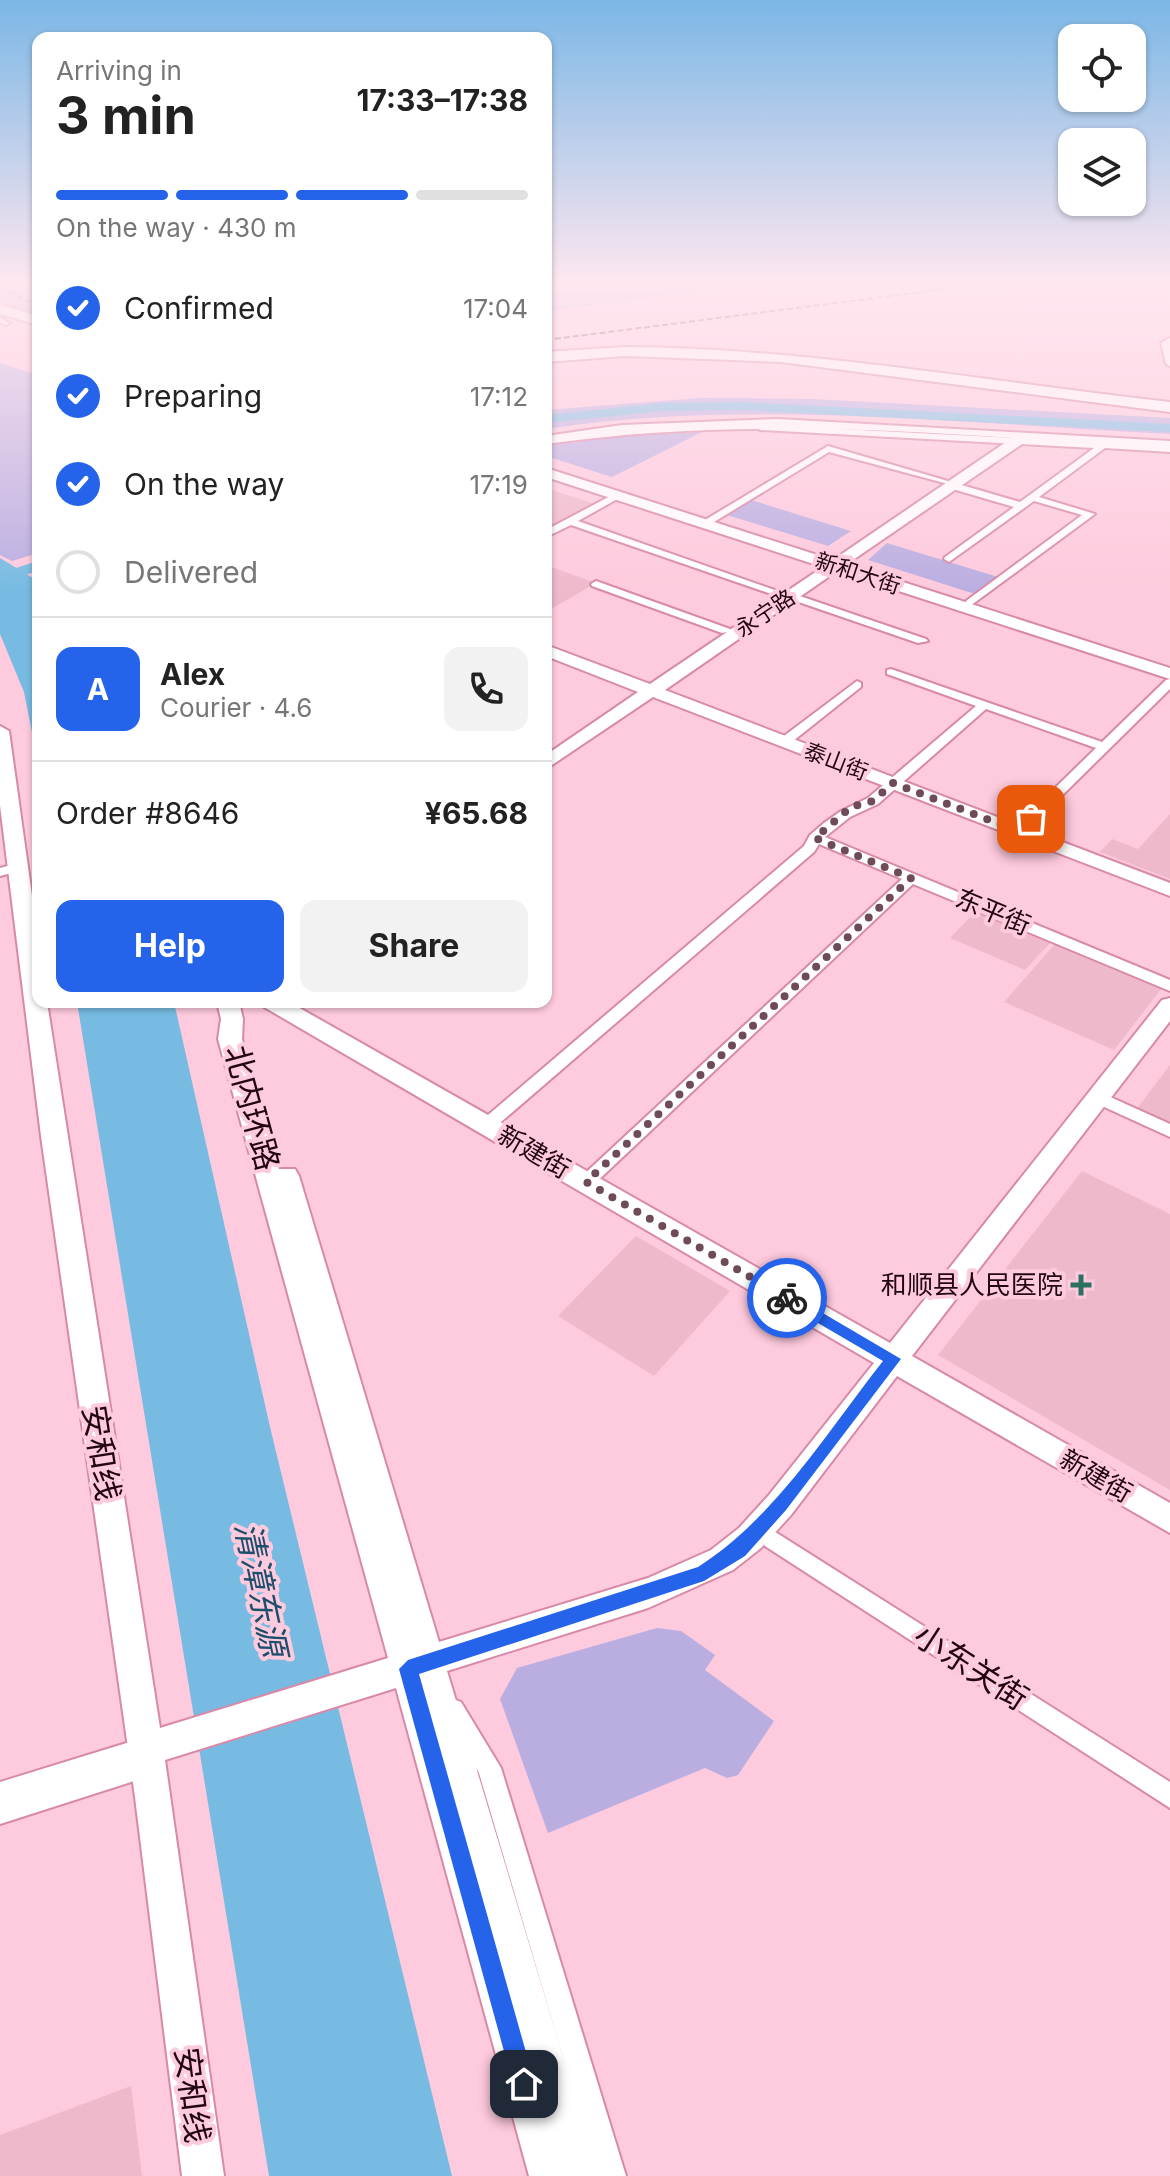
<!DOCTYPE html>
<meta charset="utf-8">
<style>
body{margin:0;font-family:Inter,"Noto Sans SC",sans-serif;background:#f2f2f2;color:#222;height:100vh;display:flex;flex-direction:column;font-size:30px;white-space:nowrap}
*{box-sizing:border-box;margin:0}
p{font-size:26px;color:#767676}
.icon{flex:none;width:44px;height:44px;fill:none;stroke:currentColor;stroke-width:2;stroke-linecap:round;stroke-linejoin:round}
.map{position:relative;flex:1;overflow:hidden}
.panel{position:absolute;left:32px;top:32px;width:520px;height:976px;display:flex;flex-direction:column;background:#fff;border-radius:16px;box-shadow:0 2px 6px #0004}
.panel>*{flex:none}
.controls{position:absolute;left:1058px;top:24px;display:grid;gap:16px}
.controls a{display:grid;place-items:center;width:88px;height:88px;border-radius:16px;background:#fff;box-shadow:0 2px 6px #0004;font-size:40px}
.pin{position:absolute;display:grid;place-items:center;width:68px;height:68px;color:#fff;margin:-34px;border-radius:16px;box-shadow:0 4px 12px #0006}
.courier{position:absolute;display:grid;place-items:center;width:80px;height:80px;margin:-40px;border:6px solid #2563eb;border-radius:50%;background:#fff;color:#222;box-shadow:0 2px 10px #0007}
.summary em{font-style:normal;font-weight:700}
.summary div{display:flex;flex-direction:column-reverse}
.summary{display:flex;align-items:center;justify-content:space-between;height:136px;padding:0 24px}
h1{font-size:52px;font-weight:700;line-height:60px}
.bar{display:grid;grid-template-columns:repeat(4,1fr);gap:12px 8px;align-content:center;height:96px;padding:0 24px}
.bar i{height:10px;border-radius:6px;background:#e0e0e0}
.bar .on{background:#2563eb}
.bar p{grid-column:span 4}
.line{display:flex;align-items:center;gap:20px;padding:0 24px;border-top:2px solid #e0e0e0}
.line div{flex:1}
.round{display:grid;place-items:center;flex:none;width:84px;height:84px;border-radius:16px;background:#f2f2f2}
ol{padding:0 24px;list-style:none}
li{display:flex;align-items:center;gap:24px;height:88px}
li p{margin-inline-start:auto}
li .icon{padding:8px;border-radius:50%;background:#2563eb;color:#fff;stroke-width:4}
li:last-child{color:#767676}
li i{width:44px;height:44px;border:4px solid #e0e0e0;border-radius:50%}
.button{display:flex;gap:16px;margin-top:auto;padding:16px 24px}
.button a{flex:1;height:92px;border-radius:16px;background:#2563eb;color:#fff;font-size:32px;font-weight:700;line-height:92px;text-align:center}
.button a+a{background:#f2f2f2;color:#222}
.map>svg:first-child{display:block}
.built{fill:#efb9cc}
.green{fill:#baaee1}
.water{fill:#77bbe2}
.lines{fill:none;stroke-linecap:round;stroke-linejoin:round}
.river{fill:#77bbe2;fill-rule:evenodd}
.street-casing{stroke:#d889a7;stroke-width:4}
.secondary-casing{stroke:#d889a7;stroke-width:4}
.highway-casing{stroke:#d889a7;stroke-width:4}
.street{fill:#fff;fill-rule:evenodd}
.secondary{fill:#fff;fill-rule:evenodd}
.highway{fill:#fff;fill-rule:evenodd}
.rail{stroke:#53313f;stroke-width:2;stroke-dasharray:6 3;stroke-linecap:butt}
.route{fill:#2563eb}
.done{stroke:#6f4b59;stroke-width:8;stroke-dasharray:0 14.4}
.poi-dot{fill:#2d6f60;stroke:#fecadd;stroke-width:3}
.labels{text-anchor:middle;stroke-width:8;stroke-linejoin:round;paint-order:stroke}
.far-street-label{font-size:22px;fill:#220612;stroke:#fecadd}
.street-label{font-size:26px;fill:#220612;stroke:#fecadd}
.poi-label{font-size:26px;fill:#220612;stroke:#fecadd;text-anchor:end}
.near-street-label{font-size:32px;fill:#220612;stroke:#fecadd}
.near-water-label{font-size:34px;font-style:italic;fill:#1b4f6b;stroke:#fecadd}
</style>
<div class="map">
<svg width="1170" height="2176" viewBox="0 0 1170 2176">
<rect width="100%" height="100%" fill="#fecadd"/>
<g class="built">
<polygon points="546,488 595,504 546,531"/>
<polygon points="546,565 596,583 546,612"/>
<polygon points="1170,814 1170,879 1100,852 1112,839 1138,849"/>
<polygon points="976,911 1051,942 1025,970 950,938"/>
<polygon points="1055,944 1162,988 1114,1050 1004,1002"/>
<polygon points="1170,1065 1170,1126 1136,1110"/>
<polygon points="1082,1171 1170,1214 1170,1490 938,1355"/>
<polygon points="636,1236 730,1291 654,1376 558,1316"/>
<polygon points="131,2086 142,2176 0,2176 0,2135"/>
</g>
<g class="green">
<polygon points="0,287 38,287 38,315 0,303"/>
<polygon points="546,287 732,287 546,312"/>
<polygon points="0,363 38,375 38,553 12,561 0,555"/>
<path d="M701 398 813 399 1170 418V434C965 424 750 398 546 429V410Z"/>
<polygon points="702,432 612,477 546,456 546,446 630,435"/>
<polygon points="751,500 851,531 828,546 727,515"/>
<polygon points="887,543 998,577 975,594 868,560"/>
<polygon points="657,1628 681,1631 715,1655 705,1670 774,1721 738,1775 727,1778 705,1768 548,1833 500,1699 517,1668"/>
</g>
<g class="water">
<polygon points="0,558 38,581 38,763 24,692 0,634"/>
<polygon points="77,1002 174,1002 270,1427 452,2176 269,2176"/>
</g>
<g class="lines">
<g class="river">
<polygon points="744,402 1170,424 1170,432 744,410 662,411 546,423 546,415 662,403"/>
<polygon points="38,561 38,571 0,583 0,573"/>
</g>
<defs>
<g id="street">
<polygon points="0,318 10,323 6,325 0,323"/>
<polygon points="1170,338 1170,366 1166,364 1161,343"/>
<polygon points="763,425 1170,446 1170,452 1105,448 1039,497 1095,514 970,606 966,605 966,601 1082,515 1034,501 949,562 944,559 945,557 1014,507 949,488 948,484 829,452 714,522 705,520 828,446 1020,502 1094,448 760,430 759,428"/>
<polygon points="618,492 623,495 621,497 578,521 786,594 777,596 571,525 546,537 546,530"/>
<polygon points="596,581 730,629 732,631 722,633 592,586 591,584"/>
<polygon points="791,593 926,639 928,641 918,643 787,598 786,596"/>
<polygon points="891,669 1102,742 1166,680 1170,679 1170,689 1023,834 1013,834 1011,831 1096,748 986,709 878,804 850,817 825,837 1170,980 1170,991 913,884 592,1186 580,1186 577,1182 580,1178 902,879 819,844 814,852 493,1129 481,1129 479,1125 481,1121 804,846 810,835 824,823 841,811 868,798 976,706 887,674 887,670"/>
<polygon points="857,681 861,683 861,687 788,745 780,745 780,739"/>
<polygon points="18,863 25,867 23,870 0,876 0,868"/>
<polygon points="1108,1096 1170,1124 1170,1137 1102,1106 1100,1102 1102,1098"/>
<polygon points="772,1530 1170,1782 1170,1808 765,1546 762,1539 765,1532"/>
<polygon points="453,1699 461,1702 501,1768 626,2176 598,2176 479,1773 442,1710 445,1702"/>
<polygon points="146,1737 154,1741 158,1749 154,1757 160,1766 156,1774 0,1824 0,1782"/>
</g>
<g id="secondary">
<path d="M778 419 1170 441V449L1028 440 847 564 1170 668V679L837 571 665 690 1170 883V896L653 697 546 769V755L638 692 546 656V645L650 684 823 567 546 477V468L833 560 1012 438C855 427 702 422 546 444V436L622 425Z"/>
<polygon points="0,726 9,731 38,939 38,1002 47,1002 160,1728 388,1658 218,1039 221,1019 217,1002 239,1002 243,1019 242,1039 279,1169 295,1169 299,1176 439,1642 648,1578 711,1550 739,1528 769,1495 874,1363 264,1007 261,1002 289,1002 890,1343 1162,1000 1170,998 1170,1021 912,1356 1170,1503 1170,1533 897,1376 791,1515 761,1548 733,1570 648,1608 447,1671 599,2176 529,2176 396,1688 165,1760 224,2176 182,2176 135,1797 41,1136 0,805"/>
</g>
<g id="highway">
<polygon points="0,305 38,316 38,325 0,314"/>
<path d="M625 347C808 348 988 382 1170 402V412L781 362 625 356 546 362V352Z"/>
</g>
</defs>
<use href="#street" class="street-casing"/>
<use href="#secondary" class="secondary-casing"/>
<use href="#highway" class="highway-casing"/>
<use href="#street" class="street"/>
<use href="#secondary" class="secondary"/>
<use href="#highway" class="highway"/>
<g class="rail">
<polyline points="1,287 38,306"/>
<polyline points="546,340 961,287"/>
</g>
</g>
<linearGradient id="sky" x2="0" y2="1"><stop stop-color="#7bb7e6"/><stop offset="0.48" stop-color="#ffe7f0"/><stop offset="1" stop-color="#ffe7f0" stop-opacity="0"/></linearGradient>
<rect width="1170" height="592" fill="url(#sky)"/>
<path class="route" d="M787 1292 901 1359 786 1510 745 1556 704 1581 419 1674 535 2084 532 2091 524 2095 516 2091 513 2084 399 1669 408 1660 698 1567C775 1518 827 1432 883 1361L782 1302V1294Z"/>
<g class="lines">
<polyline class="done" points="787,1298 586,1182 911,878 815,838 851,807 873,801 893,783 1018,831 1031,819"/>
</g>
<path class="poi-dot" d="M1077 1273h8v8h8v8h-8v8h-8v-8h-8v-8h8z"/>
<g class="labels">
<g class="far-street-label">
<text transform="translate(858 573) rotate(18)" y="8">新和大街</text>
<text transform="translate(765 613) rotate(-34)" y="8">永宁路</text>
<text transform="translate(836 761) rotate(21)" y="8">泰山街</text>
</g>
<g class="street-label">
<text transform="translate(993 912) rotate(23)" y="9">东平街</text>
<text transform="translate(534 1152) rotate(30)" y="9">新建街</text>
<text transform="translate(1096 1476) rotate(30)" y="9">新建街</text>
</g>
<g class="poi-label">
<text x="1063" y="1294">和顺县人民医院</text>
</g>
<g class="near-street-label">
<text transform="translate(252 1108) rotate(75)" y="11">北内环路</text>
<text transform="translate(101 1453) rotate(81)" y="11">安和线</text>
<text transform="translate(971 1667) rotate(33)" y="11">小东关街</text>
<text transform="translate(192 2095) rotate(83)" y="11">安和线</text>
</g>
<g class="near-water-label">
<text transform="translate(261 1589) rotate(78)" y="12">清漳东源</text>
</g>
</g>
</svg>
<div class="controls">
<a><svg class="icon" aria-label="locate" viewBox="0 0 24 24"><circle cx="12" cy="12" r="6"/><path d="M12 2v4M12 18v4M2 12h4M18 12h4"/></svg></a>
<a><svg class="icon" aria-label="layers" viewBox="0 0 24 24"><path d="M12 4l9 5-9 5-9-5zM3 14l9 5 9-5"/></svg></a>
</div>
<div class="pin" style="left:1031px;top:819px;background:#ea580c"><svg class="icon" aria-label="bag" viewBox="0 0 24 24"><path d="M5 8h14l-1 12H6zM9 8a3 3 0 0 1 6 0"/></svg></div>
<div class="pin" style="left:524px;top:2084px;background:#1f2937"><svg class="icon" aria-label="home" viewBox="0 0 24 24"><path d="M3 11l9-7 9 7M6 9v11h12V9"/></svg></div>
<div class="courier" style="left:787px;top:1298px"><svg class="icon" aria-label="bike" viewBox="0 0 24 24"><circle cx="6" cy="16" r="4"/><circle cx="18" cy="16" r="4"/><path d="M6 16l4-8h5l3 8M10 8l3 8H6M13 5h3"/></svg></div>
<section class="panel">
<div class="summary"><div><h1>3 min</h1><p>Arriving in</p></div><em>17:33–17:38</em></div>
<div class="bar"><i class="on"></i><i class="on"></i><i class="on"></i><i></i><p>On the way · 430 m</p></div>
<ol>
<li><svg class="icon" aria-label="check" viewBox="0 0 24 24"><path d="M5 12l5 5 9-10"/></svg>Confirmed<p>17:04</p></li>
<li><svg class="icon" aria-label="check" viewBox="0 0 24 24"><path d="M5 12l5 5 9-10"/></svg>Preparing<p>17:12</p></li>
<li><svg class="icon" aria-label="check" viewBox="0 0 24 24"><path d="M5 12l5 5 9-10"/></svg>On the way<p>17:19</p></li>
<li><i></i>Delivered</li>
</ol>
<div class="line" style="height:144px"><b class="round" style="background:#2563eb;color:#fff">A</b><div><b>Alex</b><p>Courier · 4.6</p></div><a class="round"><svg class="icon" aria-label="phone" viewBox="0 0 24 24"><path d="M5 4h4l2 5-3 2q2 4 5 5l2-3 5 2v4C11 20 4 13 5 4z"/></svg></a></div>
<div class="line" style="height:104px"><div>Order #8646</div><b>¥65.68</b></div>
<div class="button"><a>Help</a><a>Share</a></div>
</section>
</div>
